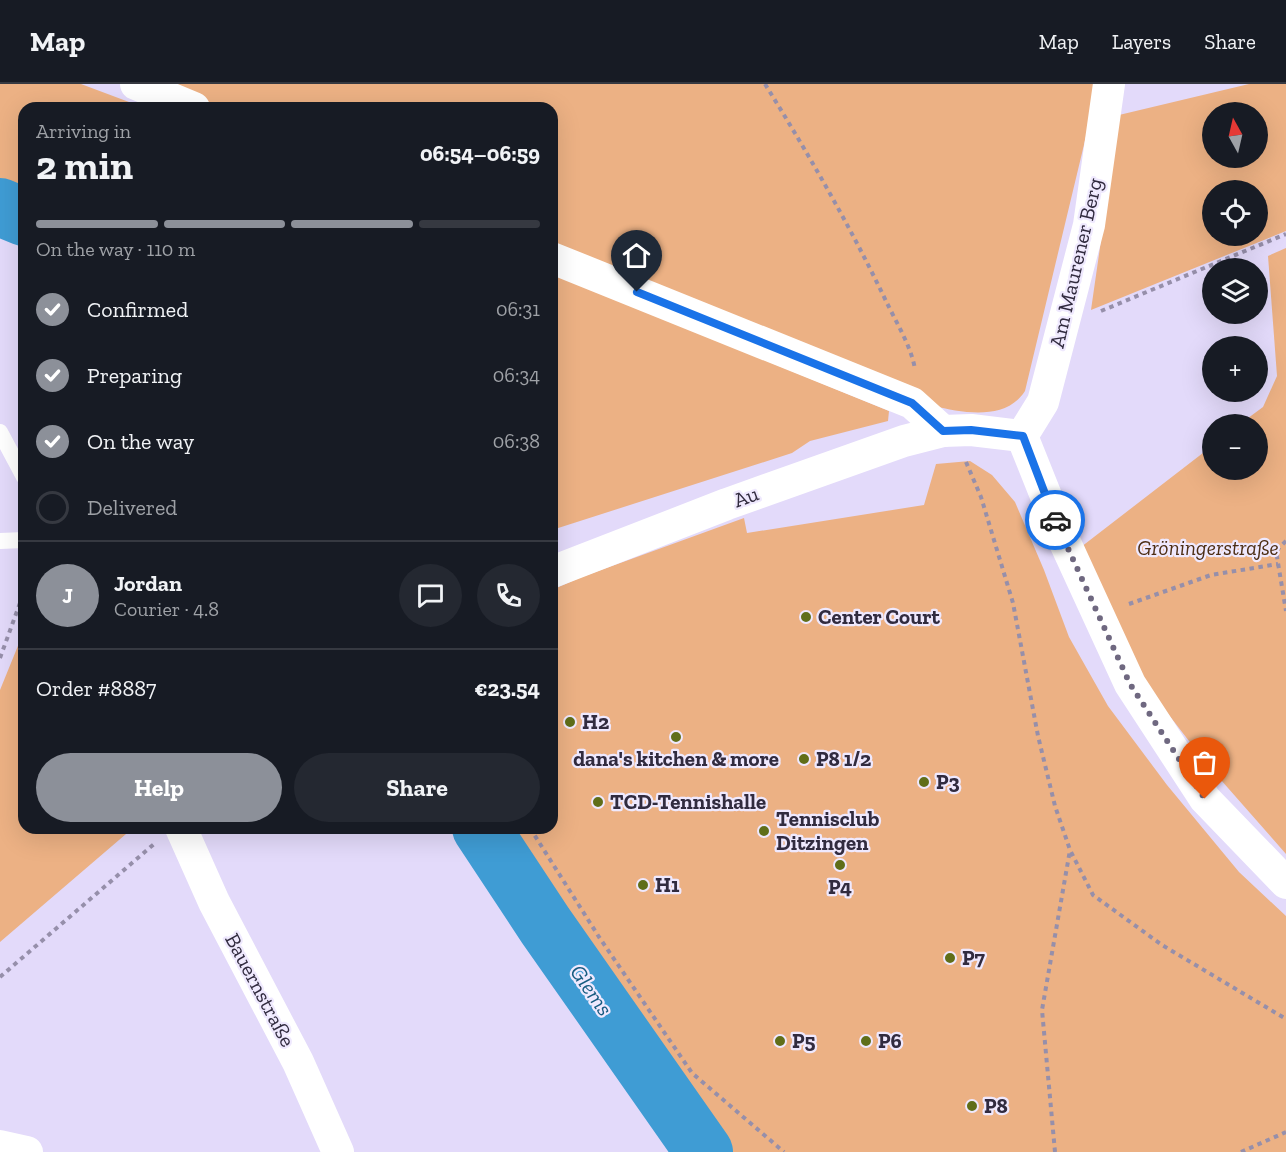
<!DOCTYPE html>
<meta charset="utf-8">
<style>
body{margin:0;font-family:"Zilla Slab",serif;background:#242831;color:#f1f3f6;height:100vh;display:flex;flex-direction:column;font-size:22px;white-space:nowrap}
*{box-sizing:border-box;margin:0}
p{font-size:20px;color:#9ea1a6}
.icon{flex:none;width:33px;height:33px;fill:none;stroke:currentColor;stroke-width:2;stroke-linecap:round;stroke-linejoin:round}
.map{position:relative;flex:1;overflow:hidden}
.sheet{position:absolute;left:18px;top:18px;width:540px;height:732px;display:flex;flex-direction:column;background:#171b24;border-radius:18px;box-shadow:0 6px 24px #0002}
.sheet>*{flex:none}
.needle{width:39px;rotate:352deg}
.tools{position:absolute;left:1202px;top:18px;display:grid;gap:12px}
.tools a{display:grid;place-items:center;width:66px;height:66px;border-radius:50%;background:#171b24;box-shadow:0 6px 24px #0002;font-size:30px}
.pin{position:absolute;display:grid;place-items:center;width:51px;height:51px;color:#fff;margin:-62px -26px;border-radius:50% 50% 50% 0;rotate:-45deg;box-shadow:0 0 6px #0007}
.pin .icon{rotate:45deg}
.courier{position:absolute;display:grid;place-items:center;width:60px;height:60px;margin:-30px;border:4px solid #1a73e8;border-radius:50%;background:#fff;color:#222;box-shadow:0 2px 8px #0007}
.summary em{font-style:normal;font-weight:700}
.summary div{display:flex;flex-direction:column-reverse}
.summary{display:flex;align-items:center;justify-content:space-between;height:102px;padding:0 18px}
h1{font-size:39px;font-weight:700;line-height:45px}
.bar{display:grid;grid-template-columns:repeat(4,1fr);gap:9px 6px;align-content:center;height:72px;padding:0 18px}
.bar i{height:8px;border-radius:4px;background:#363941}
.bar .active{background:#8c9099}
.bar p{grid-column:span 4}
.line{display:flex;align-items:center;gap:15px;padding:0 18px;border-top:2px solid #363941}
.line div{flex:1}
.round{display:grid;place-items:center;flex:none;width:63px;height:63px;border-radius:32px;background:#242831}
ol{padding:0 18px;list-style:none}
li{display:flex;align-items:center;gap:18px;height:66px}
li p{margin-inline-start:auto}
li .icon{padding:6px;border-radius:50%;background:#8c9099;color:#fff;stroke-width:4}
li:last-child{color:#9ea1a6}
li i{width:33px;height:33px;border:3px solid #363941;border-radius:50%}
.primary-button{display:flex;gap:12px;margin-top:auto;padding:12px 18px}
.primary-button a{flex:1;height:69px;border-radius:36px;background:#8c9099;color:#fff;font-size:24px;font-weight:700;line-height:69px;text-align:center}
.primary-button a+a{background:#242831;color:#f1f3f6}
header{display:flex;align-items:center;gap:36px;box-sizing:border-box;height:84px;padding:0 30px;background:#171b24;border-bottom:2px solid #363941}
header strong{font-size:28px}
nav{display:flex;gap:33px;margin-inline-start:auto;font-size:21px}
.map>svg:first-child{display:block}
.green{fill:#ecb184;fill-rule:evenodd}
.forest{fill:#e09557}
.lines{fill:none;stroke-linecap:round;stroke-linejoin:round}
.river{stroke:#3f9cd4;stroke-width:58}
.path{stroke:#968faa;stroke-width:4;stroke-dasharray:4.5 4.5;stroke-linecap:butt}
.lane{stroke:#fff;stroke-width:16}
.street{stroke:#fff;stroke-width:32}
.done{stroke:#6f6880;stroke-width:6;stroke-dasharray:0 10.8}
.route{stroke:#1a73e8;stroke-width:8}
.poi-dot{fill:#606e19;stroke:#efe9fe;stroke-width:2}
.labels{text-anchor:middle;stroke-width:4.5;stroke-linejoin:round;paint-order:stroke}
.street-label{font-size:21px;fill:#312b3f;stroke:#efe9fe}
.park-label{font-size:21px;font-style:italic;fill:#4d2e14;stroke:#efe9fe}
.poi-label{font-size:21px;font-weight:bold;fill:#312b3f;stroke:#efe9fe;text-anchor:start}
.water-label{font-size:22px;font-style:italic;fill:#175b81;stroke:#efe9fe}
</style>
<header>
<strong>Map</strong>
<nav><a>Map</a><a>Layers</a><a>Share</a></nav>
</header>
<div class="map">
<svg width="1286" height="1068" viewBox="0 0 1286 1068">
<rect width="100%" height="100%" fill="#e3dafa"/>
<g class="green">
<polygon points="0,0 81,0 145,24 24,24 24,105 0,97"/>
<path d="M159 0H1094L1088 44 1025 307C1006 337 963 329 934 322L552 162V24H216Z"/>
<path d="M1249 0H1286V147L1091 226 1119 31ZM1212 28H1257V74H1212ZM1212 106H1257V152H1212Z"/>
<polygon points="1286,164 1286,770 1206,679 1155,613 1124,563 1081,463 1212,362 1212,386 1257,386 1257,340 1240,340 1263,323 1277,292 1268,172"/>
<polygon points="552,189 889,327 888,337 810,357 792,369 552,446"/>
<polygon points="970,377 992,391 1015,418 1044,486 1069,553 1108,622 1167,701 1239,788 1286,832 1286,1068 684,1068 678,1063 455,744 552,744 552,506 579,494 744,434 747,449 924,421 936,380"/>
<polygon points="24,547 24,744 133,744 0,858 0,606"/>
</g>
<polygon class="forest" points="0,97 24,105 24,136 0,125"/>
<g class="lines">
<g class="river">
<polyline points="0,123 24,133"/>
<polyline points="481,744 545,841 704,1068"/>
</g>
<g class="path">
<path d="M765 0C809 71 850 142 886 217 896 238 911 262 915 285"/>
<polyline points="1101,227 1286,150"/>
<polyline points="966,378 981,413 1013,519 1038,652 1055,722 1070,766 1093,811 1162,861 1286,935"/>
<polyline points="1286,457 1276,467 1286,527"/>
<polyline points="1129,520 1211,491 1278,480"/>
<polyline points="0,574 24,508"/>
<polyline points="530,744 599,853 692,989 784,1068"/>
<polyline points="0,893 154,760"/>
<polyline points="1055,1068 1042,926 1070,766"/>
<polyline points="1241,1068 1286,1048"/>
</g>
<g class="lane">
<polyline points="0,348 24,393"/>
<polyline points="0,457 24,456"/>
</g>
<g class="street">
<polyline points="136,0 194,24"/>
<polyline points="552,174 912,319 943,347"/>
<polyline points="1022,352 1062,452 1130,600 1205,715 1286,799"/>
<polyline points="1022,352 1043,318 1089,141 1109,0"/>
<polyline points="552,488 727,420 904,357 943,347 971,346 1022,352"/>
<polyline points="181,744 214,818 298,978 338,1068"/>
<polyline points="0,1062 27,1068"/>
</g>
</g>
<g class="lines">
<polyline class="done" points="1055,436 1130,600 1205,715"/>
<polyline class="route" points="637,208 912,319 943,347 971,346 1023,352 1055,436"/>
</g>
<g class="poi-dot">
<circle cx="806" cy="533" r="6"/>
<circle cx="570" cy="638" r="6"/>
<circle cx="676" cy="653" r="6"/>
<circle cx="804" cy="675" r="6"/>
<circle cx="924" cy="698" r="6"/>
<circle cx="598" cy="718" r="6"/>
<circle cx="764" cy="747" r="6"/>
<circle cx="840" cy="781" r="6"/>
<circle cx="643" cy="801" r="6"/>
<circle cx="950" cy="874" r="6"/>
<circle cx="780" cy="957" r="6"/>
<circle cx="866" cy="957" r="6"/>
<circle cx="972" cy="1022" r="6"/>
</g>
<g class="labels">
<g class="street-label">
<text transform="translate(1076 179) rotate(-77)" y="7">Am Maurener Berg</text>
<text transform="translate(746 413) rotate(-20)" y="7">Au</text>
<text transform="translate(260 906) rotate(62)" y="7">Bauernstraße</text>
</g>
<g class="park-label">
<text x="1208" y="471">Gröningerstraße</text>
</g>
<g class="poi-label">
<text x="818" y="540">Center Court</text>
<text x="582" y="645">H2</text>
<text x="676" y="682" text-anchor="middle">dana's kitchen &amp; more</text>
<text x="816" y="682">P8 1/2</text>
<text x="936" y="705">P3</text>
<text x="610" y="725">TCD-Tennishalle</text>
<text x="776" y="742">Tennisclub<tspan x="776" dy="24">Ditzingen</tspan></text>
<text x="655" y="808">H1</text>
<text x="840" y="810" text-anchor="middle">P4</text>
<text x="962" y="881">P7</text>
<text x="792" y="964">P5</text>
<text x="878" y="964">P6</text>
<text x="984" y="1029">P8</text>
</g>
<g class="water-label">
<text transform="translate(592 906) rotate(55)" y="8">Glems</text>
</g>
</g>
</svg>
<div class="tools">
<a><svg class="needle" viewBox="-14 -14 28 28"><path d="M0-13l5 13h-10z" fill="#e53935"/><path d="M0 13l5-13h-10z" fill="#9ea1a6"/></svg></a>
<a><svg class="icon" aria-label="locate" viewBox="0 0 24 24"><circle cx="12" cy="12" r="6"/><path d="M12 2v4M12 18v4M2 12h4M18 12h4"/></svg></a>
<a><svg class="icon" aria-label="layers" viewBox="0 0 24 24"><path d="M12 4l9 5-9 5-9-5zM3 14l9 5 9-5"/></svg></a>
<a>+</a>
<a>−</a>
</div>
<div class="pin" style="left:1205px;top:715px;background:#ea580c"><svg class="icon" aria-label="bag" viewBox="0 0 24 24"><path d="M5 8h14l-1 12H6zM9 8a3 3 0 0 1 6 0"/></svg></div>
<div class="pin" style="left:637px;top:208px;background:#1f2937"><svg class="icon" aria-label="home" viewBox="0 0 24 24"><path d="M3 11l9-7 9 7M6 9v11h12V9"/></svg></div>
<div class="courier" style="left:1055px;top:436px"><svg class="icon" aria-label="car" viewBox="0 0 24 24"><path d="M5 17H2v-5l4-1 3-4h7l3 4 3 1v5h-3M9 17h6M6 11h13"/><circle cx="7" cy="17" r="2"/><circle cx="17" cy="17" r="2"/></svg></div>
<section class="sheet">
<div class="summary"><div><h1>2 min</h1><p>Arriving in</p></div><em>06:54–06:59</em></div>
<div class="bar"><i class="active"></i><i class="active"></i><i class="active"></i><i></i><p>On the way · 110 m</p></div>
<ol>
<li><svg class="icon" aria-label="check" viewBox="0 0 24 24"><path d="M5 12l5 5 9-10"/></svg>Confirmed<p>06:31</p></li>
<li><svg class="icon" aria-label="check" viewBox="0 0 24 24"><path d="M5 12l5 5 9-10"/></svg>Preparing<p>06:34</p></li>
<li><svg class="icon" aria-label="check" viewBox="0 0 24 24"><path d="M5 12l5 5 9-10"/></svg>On the way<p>06:38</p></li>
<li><i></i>Delivered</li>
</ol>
<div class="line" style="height:108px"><b class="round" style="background:#8c9099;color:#fff">J</b><div><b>Jordan</b><p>Courier · 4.8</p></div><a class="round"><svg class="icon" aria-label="chat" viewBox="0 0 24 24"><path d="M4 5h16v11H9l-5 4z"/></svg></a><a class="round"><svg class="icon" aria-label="phone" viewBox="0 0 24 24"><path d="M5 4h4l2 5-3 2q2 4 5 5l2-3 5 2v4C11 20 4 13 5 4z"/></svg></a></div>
<div class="line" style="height:78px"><div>Order #8887</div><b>€23.54</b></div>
<div class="primary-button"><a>Help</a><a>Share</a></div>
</section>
</div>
